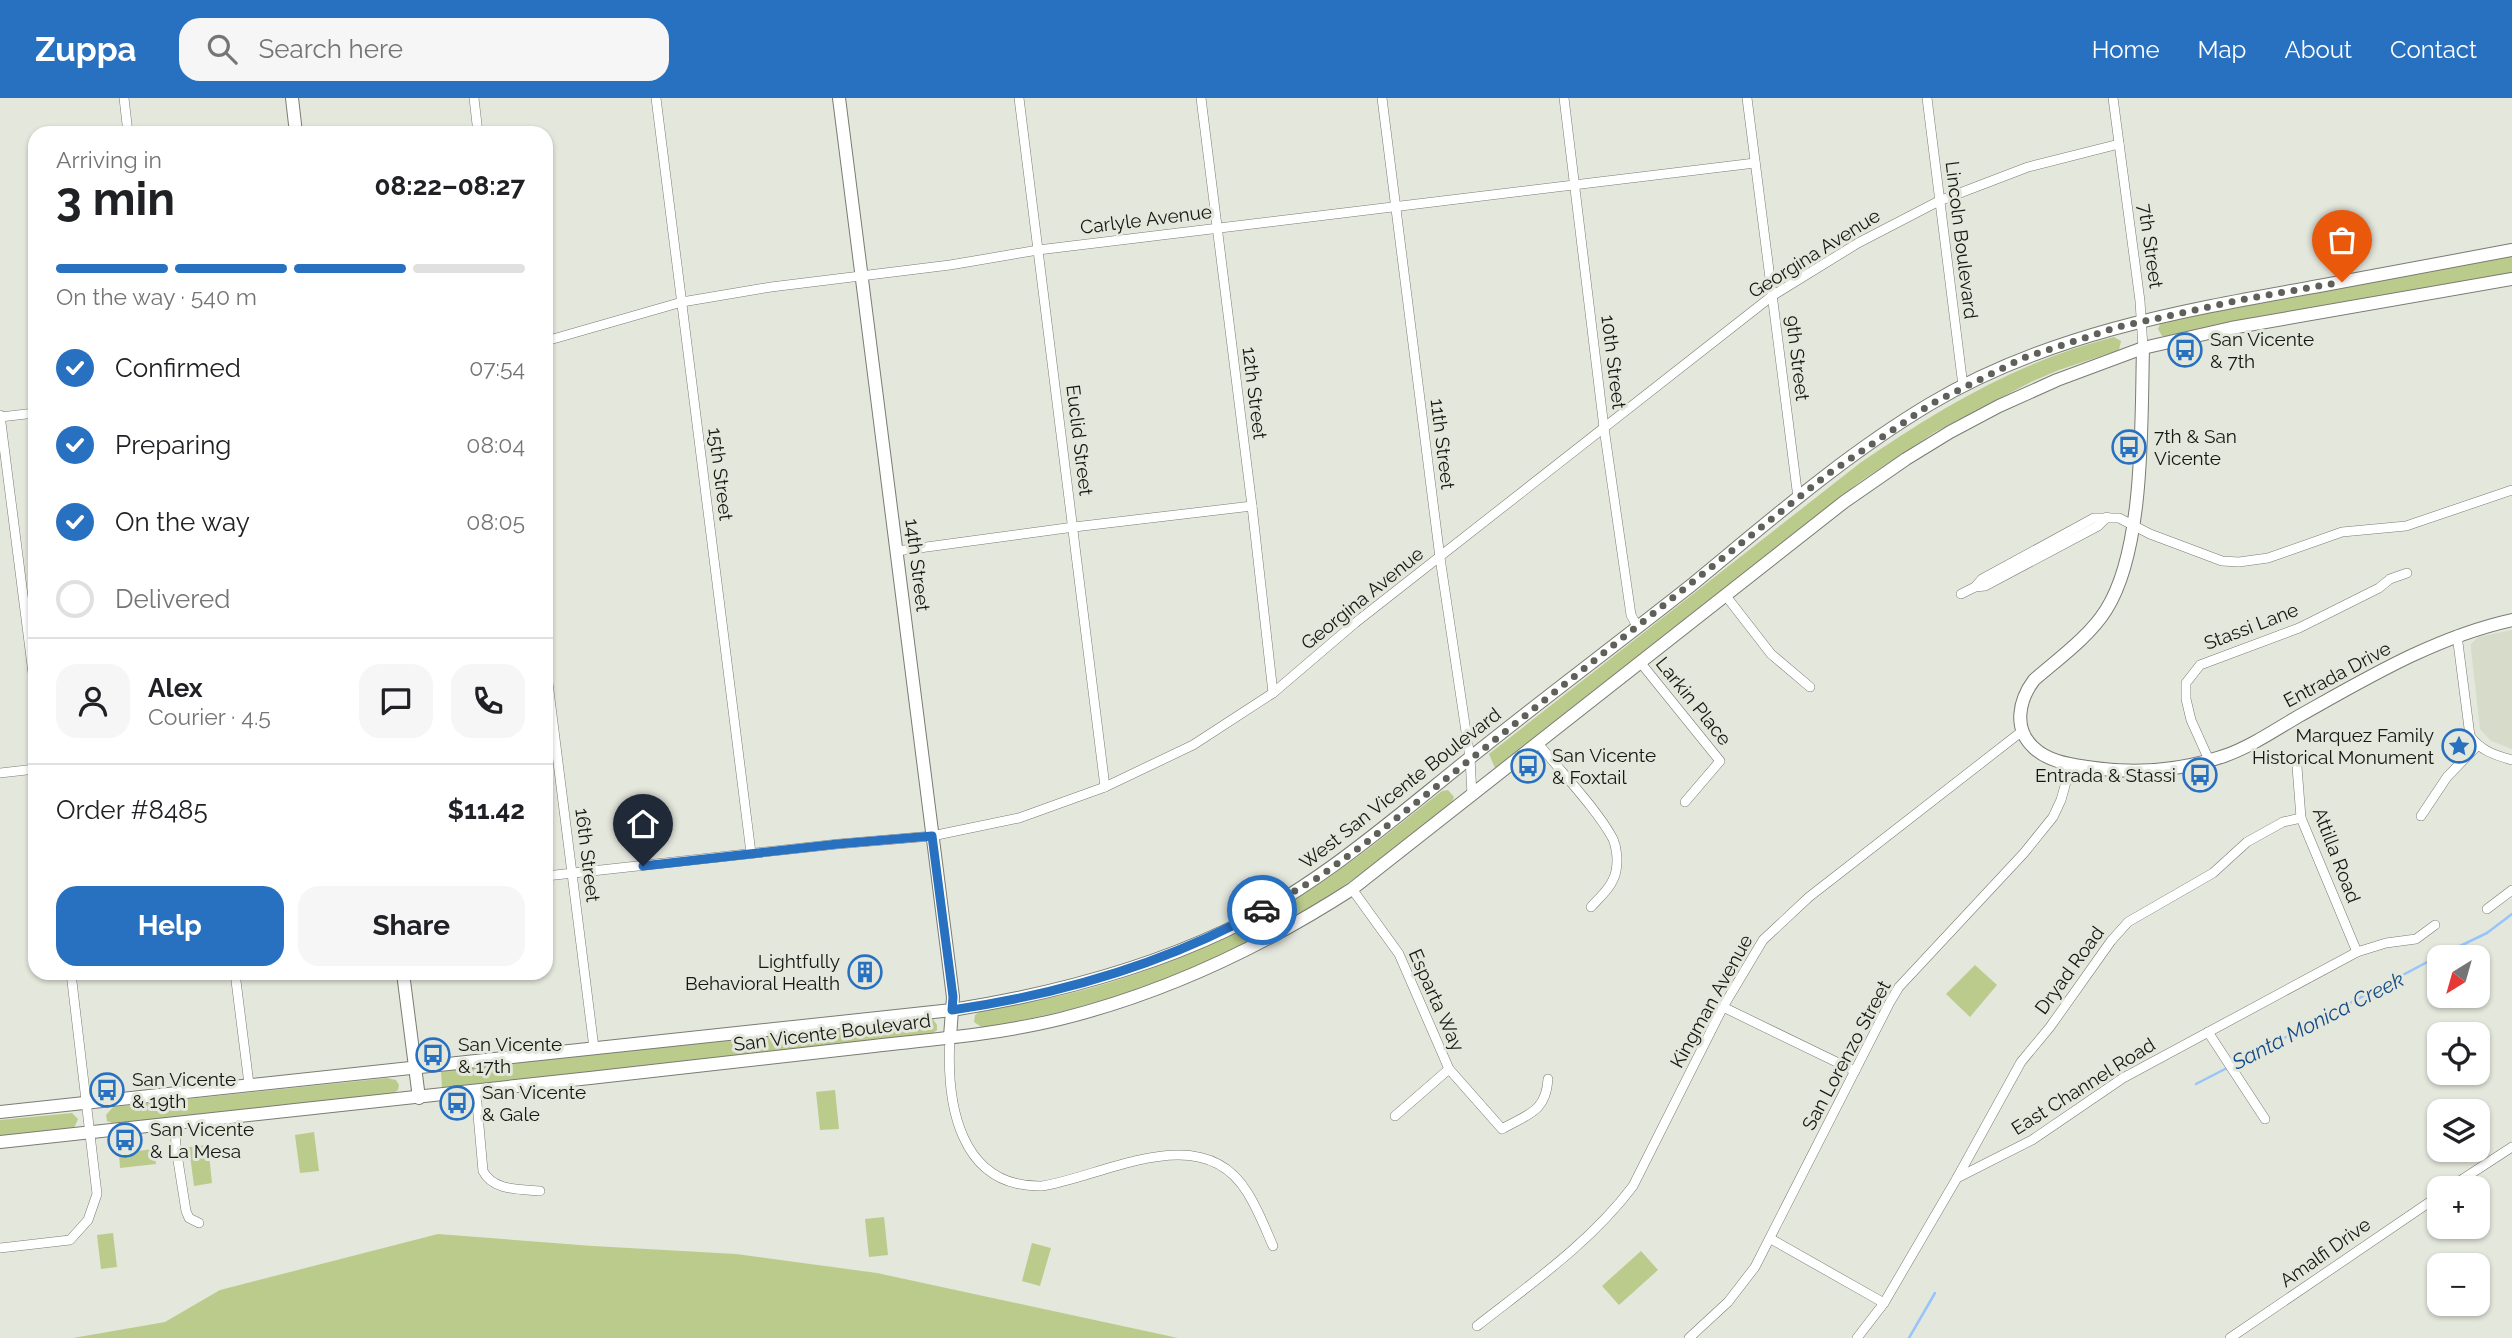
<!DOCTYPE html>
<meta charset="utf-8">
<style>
body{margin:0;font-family:Raleway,sans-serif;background:#f6f6f6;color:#202124;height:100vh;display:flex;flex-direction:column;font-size:26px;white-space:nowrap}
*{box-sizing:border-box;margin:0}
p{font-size:23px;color:#757577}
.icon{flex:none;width:38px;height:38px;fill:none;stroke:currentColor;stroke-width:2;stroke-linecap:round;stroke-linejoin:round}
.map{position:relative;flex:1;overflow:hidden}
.side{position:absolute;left:28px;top:28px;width:525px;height:854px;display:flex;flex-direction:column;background:#fff;border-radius:21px;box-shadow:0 2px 5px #0004}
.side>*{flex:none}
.needle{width:46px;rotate:217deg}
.tools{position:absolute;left:2427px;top:847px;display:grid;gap:14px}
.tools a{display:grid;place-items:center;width:63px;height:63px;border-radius:14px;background:#fff;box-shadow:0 2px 5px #0004;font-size:35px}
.pin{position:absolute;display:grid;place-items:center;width:60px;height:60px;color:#fff;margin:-72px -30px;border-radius:50% 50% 50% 0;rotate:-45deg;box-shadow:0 0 7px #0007}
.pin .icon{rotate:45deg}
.courier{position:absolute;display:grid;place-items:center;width:70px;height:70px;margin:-35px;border:5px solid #2870c0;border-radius:50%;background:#fff;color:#222;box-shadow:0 2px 9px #0007}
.overview em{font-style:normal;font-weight:700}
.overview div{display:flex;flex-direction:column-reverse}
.overview{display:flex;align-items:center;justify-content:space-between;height:119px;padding:0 28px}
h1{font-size:46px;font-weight:700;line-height:52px}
.bar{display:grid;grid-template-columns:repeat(4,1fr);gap:10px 7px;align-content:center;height:84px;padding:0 28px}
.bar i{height:9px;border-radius:5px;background:#e0e0e0}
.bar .active{background:#2870c0}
.bar p{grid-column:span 4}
.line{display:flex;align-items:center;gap:18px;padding:0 28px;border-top:2px solid #e0e0e0}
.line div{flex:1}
.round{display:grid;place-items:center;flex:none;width:74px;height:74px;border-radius:21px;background:#f6f6f6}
ol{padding:0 28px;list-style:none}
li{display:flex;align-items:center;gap:21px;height:77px}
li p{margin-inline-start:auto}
li .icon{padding:7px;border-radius:50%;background:#2870c0;color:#fff;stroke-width:4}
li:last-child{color:#757577}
li i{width:38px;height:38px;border:4px solid #e0e0e0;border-radius:50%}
.primary-button{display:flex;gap:14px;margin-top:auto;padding:14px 28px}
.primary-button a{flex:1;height:80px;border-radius:21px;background:#2870c0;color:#fff;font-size:28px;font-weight:700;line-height:80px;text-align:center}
.primary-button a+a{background:#f6f6f6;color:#202124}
header{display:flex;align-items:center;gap:42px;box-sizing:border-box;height:98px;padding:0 35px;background:#2870c0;color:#fff}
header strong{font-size:33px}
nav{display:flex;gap:38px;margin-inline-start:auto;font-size:24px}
.search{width:490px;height:63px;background:#f6f6f6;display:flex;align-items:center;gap:18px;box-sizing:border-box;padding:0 24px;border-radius:21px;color:#757577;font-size:26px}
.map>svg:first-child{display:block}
.built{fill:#d7dcca}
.green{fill:#bbcb8c}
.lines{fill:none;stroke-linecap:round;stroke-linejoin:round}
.stream{stroke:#98c4fb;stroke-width:2.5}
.street-casing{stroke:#797c72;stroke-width:10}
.secondary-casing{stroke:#797c72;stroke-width:14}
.street{stroke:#fff;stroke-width:9}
.secondary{stroke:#fff;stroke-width:12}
.done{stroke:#5e6059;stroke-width:7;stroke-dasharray:0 12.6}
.route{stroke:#2870c0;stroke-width:9}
.labels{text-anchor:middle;stroke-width:6;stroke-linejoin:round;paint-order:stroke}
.street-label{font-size:19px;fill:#161713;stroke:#e4e7dc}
.poi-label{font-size:19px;fill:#161713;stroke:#e4e7dc;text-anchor:start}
.water-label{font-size:21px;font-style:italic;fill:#154c88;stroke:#e4e7dc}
</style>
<header>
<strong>Zuppa</strong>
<div class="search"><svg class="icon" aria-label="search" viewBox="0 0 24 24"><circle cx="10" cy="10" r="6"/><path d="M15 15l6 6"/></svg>Search here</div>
<nav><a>Home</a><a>Map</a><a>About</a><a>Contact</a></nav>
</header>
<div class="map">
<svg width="2512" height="1240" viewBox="0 0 2512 1240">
<rect width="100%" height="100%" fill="#e4e7dc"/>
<polygon class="built" points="2512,532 2512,651 2491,643 2480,631 2471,552 2471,546 2478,539"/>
<g class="green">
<polygon points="2512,158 2512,175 2169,238 2162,238 2158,231 2160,226 2165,222"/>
<path d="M2114 239 2121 243 2119 252 2059 272 2031 284 1935 334 1861 383 1495 670 1489 656 1860 365C1938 311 2021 262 2114 239Z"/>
<path d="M1448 692 1454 699 1451 707C1401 747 1351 785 1296 819 1201 878 1092 910 983 930L974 924 975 917 980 913C1006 908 1033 904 1059 898 1145 879 1230 841 1305 795 1353 765 1397 728 1442 693Z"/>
<polygon points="1975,867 1997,887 1970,919 1946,896"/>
<polygon points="928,920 933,921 937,927 937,932 930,937 442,990 441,974 443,973"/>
<polygon points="387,980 396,982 399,987 398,992 392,996 115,1026 107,1023 106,1017 113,1009"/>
<polygon points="835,992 839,1031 820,1032 816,994"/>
<polygon points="72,1015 78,1021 74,1030 0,1039 0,1022"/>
<polygon points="314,1034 319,1073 300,1075 295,1037"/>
<polygon points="208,1047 212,1085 194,1088 189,1049"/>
<polygon points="154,1051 156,1066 120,1070 119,1055"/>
<polygon points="884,1119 888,1157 869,1159 865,1121"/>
<polygon points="113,1135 117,1169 101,1171 97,1137"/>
<polygon points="438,1136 593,1148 736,1156 877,1175 1178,1240 73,1240 165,1224 220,1192"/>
<polygon points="1032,1145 1051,1150 1040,1188 1022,1183"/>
<polygon points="1641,1153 1658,1172 1619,1207 1602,1188"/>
</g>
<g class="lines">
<g class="stream">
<polyline points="2233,967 2433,861 2487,835 2512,816"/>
<polyline points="2196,986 2227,970"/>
<polyline points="1909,1240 1935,1195"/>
</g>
<defs>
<g id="street">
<polyline points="124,0 128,35"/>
<polyline points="474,0 478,35"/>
<polyline points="656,0 751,755"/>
<polyline points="1019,0 1105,689"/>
<polyline points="1201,0 1252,408 1273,595"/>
<polyline points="1382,0 1440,460 1470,660 1472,697"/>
<polyline points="1564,0 1604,330 1631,517 1638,530"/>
<polyline points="1747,0 1798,400"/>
<polyline points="1927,0 1963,288"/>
<polyline points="2113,0 2140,203 2143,250"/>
<polyline points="546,243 682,204 771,189 950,167 1038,152 1755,65"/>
<polyline points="0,317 35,591"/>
<polyline points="0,319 35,315"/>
<polyline points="897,453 1074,429 1252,408"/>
<polyline points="1975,489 1982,481 2094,420 2119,420 2150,436 2222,463 2239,464 2268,460 2342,434 2406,428 2512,392"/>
<polyline points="1961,496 1975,489 1985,488 2098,428 2107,419"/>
<polyline points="1726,498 1771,556 1810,589"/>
<path d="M2457 537 2470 638C2481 653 2495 657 2512 662"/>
<polyline points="1640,564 1720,663 1685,704"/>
<polyline points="546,569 594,950"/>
<path d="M1538 645C1560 673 1597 711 1613 741 1617 750 1618 763 1616 773 1613 788 1601 798 1591 809"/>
<polyline points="2209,662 2191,622 2186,601 2186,585 2200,567 2299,530 2379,490 2390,481 2407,475"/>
<polyline points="2297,669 2301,720 2357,854"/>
<polyline points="0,675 35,671"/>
<polyline points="2421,718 2447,679 2477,648"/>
<polyline points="546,778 838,746 932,738 1019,720 1105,689 1193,647 1273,595 1355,525 1772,198 1858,145 1939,103 2028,69 2119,46"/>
<path d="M1352 791 1399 856 1449 971 1502 1031C1528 1016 1546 1014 1548 981"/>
<polyline points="2487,811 2512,792"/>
<polyline points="235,875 249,986"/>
<polyline points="1723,909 1855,973"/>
<polyline points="2208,934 2265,1021"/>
<path d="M950 939C946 1005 959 1090 1042 1088 1105 1078 1202 1020 1247 1094 1258 1111 1265 1130 1273 1148"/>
<path d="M476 994 483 1073C493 1093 520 1091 540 1093"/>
<polyline points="1395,1018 1449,971"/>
<polyline points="175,1025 176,1050 186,1113 189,1120 199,1125"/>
<polyline points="1957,1080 2021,964 2050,929 2111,843 2128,824 2213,775 2247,744 2283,724 2301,720"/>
<polyline points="2449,1090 2512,1049"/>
<polyline points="1771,1141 1884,1205"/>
<polyline points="0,1150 70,1142 88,1122 97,1096 71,875"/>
<path d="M1477 1228C1532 1185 1591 1144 1633 1088L1723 909 1763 842 1809 799 2021 634"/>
<polyline points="1689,1240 1728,1204 1755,1169 1890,904 1899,889 2024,755 2053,719 2061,702 2071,666"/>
<polyline points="1857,1240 1884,1205 1957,1080 2032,1042 2123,980 2357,854 2386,845 2416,841 2435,827"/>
<polyline points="2230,1240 2440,1097"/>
</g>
<g id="secondary">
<polyline points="292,0 296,35"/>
<polyline points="839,0 953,899 950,939"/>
<path d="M2143 250C2141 322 2145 451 2106 512 2089 539 2058 561 2034 582 2019 602 2013 630 2033 649 2047 663 2068 666 2087 669 2132 676 2180 673 2224 658 2250 649 2275 632 2299 618 2367 580 2435 539 2512 522"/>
<polyline points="403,875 419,1000"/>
<path d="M0 1014 952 912C1047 897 1138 874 1225 833 1317 789 1392 722 1471 659 1543 601 1617 546 1689 489 1767 425 1843 358 1930 306 2049 235 2185 212 2319 188 2384 176 2448 164 2512 152"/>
<path d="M0 1044C197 1022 393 1002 590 980 684 970 779 959 874 948 936 941 999 936 1060 921 1165 895 1262 849 1352 791L1844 404 1906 361 1950 334 1999 308 2057 282 2143 250 2231 230 2512 181"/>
</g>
</defs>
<use href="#street" class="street-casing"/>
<use href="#secondary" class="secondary-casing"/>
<use href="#street" class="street"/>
<use href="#secondary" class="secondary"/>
</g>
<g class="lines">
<polyline class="done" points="1262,812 1319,779 1363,747 1828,376 1931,306 2023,260 2118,229 2245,201 2342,184"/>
<path class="route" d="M643 768 838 746 932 738 953 899 952 912C1061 896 1166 866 1262 812"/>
</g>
<defs>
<symbol id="bus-ring" viewBox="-11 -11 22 22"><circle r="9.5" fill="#e4e7dc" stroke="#2870c0" stroke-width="1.5"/><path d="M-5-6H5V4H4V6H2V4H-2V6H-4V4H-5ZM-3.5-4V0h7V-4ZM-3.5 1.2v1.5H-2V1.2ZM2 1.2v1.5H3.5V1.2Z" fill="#2870c0"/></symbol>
<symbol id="sight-ring" viewBox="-11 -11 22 22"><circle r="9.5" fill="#e4e7dc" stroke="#2870c0" stroke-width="1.5"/><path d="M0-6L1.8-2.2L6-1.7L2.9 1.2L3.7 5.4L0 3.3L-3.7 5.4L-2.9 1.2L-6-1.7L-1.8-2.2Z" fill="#2870c0"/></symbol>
<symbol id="building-ring" viewBox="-11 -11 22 22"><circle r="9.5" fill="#e4e7dc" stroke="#2870c0" stroke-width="1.5"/><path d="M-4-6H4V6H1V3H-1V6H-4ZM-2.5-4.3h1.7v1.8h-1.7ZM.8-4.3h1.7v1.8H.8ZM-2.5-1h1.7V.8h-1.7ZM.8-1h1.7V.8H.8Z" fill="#2870c0"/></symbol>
</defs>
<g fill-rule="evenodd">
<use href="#bus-ring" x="2166" y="233" width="38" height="38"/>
<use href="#bus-ring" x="2110" y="330" width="38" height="38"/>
<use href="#sight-ring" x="2440" y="629" width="38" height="38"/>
<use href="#bus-ring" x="1509" y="649" width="38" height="38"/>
<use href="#bus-ring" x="2181" y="658" width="38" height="38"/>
<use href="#building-ring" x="846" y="855" width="38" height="38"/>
<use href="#bus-ring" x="414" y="938" width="38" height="38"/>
<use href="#bus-ring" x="88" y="973" width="38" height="38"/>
<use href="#bus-ring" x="438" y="986" width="38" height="38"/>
<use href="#bus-ring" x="106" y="1023" width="38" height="38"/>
</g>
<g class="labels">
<g class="street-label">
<text transform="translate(1146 121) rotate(-7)" y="7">Carlyle Avenue</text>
<text transform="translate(1962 142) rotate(83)" y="7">Lincoln Boulevard</text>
<text transform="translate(2151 148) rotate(82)" y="7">7th Street</text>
<text transform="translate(1814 155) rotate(-32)" y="7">Georgina Avenue</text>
<text transform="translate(1798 260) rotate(83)" y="7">9th Street</text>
<text transform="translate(1614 264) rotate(83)" y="7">10th Street</text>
<text transform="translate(1255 295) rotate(83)" y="7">12th Street</text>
<text transform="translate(1080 342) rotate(83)" y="7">Euclid Street</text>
<text transform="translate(1443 346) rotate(83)" y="7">11th Street</text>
<text transform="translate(721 376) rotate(83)" y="7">15th Street</text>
<text transform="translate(918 467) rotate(83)" y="7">14th Street</text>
<text transform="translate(1362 500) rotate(-39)" y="7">Georgina Avenue</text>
<text transform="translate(2251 528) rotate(-21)" y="7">Stassi Lane</text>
<text transform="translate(2337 576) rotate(-28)" y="7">Entrada Drive</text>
<text transform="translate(1694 603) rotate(51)" y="7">Larkin Place</text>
<text transform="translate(1400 690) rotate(-38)" y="7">West San Vicente Boulevard</text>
<text transform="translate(588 757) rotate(83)" y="7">16th Street</text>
<text transform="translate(2337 757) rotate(69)" y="7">Attilla Road</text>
<text transform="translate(2069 872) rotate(-54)" y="7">Dryad Road</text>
<text transform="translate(1437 902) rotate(66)" y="7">Esparta Way</text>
<text transform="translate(1711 903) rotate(-61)" y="7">Kingman Avenue</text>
<text transform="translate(832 934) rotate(-7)" y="7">San Vicente Boulevard</text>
<text transform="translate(1846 957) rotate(-62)" y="7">San Lorenzo Street</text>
<text transform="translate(2083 988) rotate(-32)" y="7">East Channel Road</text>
<text transform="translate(2325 1154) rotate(-35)" y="7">Amalfi Drive</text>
</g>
<g class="poi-label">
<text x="2210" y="248">San Vicente<tspan x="2210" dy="22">&amp; 7th</tspan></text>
<text x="2154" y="345">7th &amp; San<tspan x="2154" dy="22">Vicente</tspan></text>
<text x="2434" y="644" text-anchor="end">Marquez Family<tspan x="2434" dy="22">Historical Monument</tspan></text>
<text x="1552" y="664">San Vicente<tspan x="1552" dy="22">&amp; Foxtail</tspan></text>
<text x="2176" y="684" text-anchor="end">Entrada &amp; Stassi</text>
<text x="840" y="870" text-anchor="end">Lightfully<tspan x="840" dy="22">Behavioral Health</tspan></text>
<text x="458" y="953">San Vicente<tspan x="458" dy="22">&amp; 17th</tspan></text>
<text x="132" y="988">San Vicente<tspan x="132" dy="22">&amp; 19th</tspan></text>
<text x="482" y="1001">San Vicente<tspan x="482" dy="22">&amp; Gale</tspan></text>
<text x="150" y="1038">San Vicente<tspan x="150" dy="22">&amp; La Mesa</tspan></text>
</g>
<g class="water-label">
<text transform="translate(2318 923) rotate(-27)" y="7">Santa Monica Creek</text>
</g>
</g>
</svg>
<div class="tools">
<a><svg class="needle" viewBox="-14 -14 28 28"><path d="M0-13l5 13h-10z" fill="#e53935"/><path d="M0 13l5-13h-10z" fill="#757577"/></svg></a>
<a><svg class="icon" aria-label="locate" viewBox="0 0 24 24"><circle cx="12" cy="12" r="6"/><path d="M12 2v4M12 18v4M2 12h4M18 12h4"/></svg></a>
<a><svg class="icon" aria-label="layers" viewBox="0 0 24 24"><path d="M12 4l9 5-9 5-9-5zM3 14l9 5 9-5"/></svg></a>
<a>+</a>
<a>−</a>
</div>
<div class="pin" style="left:2342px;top:184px;background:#ea580c"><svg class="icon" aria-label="bag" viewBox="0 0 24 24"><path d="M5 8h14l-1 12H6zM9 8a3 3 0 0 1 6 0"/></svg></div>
<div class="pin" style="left:643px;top:768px;background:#1f2937"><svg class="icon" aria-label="home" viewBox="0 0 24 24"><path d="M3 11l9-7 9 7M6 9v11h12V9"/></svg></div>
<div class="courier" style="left:1262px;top:812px"><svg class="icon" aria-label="car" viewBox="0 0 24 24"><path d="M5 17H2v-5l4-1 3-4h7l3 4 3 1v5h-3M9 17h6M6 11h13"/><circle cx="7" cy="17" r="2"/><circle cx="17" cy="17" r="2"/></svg></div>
<section class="side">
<div class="overview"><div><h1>3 min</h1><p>Arriving in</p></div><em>08:22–08:27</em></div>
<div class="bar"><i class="active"></i><i class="active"></i><i class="active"></i><i></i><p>On the way · 540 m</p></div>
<ol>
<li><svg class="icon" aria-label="check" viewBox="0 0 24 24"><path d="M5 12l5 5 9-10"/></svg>Confirmed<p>07:54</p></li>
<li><svg class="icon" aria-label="check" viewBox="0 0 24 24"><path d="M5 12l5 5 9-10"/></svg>Preparing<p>08:04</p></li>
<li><svg class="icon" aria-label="check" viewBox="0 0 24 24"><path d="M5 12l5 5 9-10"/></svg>On the way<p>08:05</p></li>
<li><i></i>Delivered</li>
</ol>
<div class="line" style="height:126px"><a class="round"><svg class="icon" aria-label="person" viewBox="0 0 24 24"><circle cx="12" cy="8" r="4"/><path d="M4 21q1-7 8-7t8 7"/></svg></a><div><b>Alex</b><p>Courier · 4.5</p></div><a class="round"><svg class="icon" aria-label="chat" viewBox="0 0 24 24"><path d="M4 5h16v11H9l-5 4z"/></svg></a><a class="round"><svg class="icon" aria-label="phone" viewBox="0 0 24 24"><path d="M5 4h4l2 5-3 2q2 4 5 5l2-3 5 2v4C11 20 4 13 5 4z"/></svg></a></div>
<div class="line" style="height:91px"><div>Order #8485</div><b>$11.42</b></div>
<div class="primary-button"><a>Help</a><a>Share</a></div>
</section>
</div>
